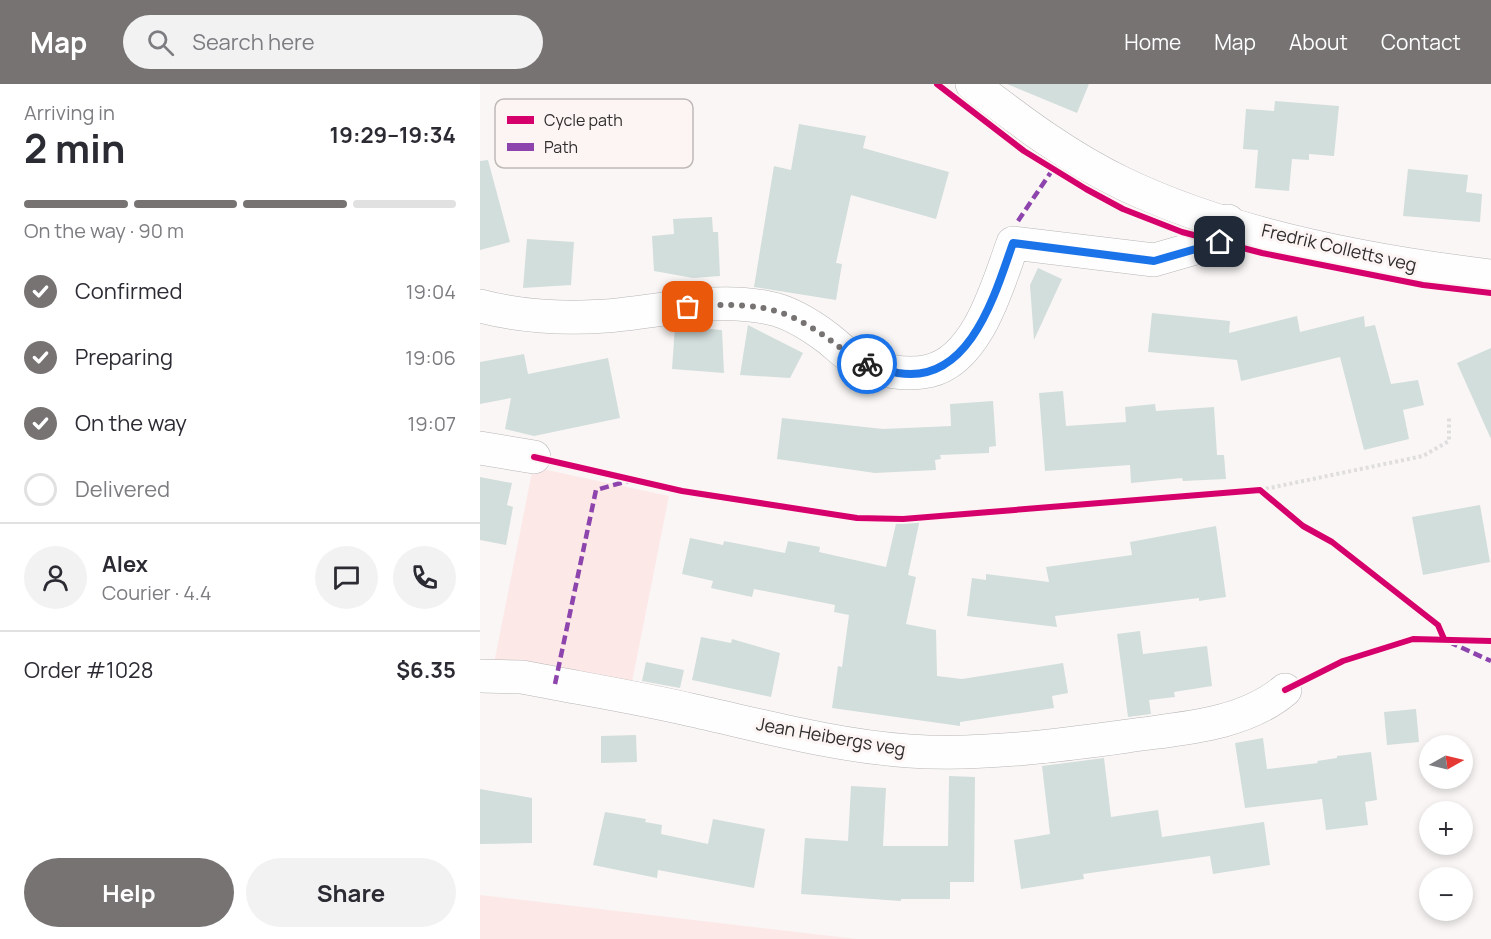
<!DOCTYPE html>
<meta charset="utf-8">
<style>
body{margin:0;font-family:Manrope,sans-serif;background:#f2f2f3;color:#2b2b33;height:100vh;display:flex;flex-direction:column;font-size:22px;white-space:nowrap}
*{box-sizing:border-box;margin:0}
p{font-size:20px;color:#7c7c81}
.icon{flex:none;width:33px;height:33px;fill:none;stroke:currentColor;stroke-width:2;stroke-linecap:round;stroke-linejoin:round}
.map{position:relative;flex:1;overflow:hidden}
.drawer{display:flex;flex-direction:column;background:#fff;width:480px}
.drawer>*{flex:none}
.needle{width:39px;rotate:82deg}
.controls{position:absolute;left:939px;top:651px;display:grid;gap:12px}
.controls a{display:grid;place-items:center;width:54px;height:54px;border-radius:50%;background:#fff;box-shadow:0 3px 9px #0003;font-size:30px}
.pin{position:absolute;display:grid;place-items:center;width:51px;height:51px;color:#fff;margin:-26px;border-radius:12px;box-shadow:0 3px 9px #0006}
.courier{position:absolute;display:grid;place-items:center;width:60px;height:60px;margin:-30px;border:4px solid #1a73e8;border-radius:50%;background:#fff;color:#222;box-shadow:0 2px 8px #0007}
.head em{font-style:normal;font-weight:700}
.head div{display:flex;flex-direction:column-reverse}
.head{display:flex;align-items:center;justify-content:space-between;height:102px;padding:0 24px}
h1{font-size:39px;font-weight:700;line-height:45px}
.bar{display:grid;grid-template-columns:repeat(4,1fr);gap:9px 6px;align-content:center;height:72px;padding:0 24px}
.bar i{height:8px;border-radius:4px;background:#e1e1e2}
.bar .active{background:#777373}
.bar p{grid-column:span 4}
.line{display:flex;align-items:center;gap:15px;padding:0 24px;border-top:2px solid #e1e1e2}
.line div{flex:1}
.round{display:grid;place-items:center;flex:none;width:63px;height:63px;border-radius:32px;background:#f2f2f3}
ol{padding:0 24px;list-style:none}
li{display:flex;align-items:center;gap:18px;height:66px}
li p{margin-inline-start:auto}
li .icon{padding:6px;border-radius:50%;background:#777373;color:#fff;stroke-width:4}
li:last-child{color:#7c7c81}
li i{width:33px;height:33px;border:3px solid #e1e1e2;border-radius:50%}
.button{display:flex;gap:12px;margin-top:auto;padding:12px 24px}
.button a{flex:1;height:69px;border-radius:36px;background:#777373;color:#fff;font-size:24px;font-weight:700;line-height:69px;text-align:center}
.button a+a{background:#f2f2f3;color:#2b2b33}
header{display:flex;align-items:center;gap:36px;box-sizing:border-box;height:84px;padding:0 30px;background:#777373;color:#fff}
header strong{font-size:28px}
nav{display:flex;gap:33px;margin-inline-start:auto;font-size:21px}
.search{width:420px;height:54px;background:#f2f2f3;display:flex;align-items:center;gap:15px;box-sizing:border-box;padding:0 21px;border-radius:33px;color:#7c7c81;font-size:22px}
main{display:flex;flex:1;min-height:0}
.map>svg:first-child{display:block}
.green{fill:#fce9e7}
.building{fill:#d2dedb}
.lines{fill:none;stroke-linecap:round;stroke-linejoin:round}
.minor-casing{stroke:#b8b5b5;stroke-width:34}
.path{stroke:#dfdddd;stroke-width:4;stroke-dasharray:3 3;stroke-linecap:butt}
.minor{stroke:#fefefe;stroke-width:33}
.quiet{stroke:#8e44ad;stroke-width:4.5;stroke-dasharray:9 4.5;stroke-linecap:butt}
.cycleway-casing{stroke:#fcf5f4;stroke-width:10}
.cycleway{stroke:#d6006c;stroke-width:6}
.done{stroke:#777373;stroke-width:6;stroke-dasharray:0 10.8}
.route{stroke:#1a73e8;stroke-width:8}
.labels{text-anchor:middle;stroke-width:6;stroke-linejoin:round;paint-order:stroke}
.street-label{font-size:18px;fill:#302d2d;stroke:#fcf5f4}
.key{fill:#fcf5f4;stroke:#bfb9b8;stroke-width:1.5}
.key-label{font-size:16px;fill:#302d2d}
</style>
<header>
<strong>Map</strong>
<div class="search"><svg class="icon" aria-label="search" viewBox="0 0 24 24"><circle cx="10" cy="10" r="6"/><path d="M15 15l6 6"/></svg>Search here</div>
<nav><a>Home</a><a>Map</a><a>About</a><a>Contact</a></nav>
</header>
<main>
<section class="drawer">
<div class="head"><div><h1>2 min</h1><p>Arriving in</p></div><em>19:29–19:34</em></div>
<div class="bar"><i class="active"></i><i class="active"></i><i class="active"></i><i></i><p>On the way · 90 m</p></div>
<ol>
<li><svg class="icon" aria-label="check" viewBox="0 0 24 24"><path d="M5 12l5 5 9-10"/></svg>Confirmed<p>19:04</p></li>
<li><svg class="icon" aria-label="check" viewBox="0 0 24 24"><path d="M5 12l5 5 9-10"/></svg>Preparing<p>19:06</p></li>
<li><svg class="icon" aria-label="check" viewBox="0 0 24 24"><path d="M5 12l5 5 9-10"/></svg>On the way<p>19:07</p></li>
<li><i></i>Delivered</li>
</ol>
<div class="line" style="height:108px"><a class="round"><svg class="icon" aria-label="person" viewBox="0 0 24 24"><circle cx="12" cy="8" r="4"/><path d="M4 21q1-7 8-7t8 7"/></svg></a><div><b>Alex</b><p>Courier · 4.4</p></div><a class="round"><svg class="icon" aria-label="chat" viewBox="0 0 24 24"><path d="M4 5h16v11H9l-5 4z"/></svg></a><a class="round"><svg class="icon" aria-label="phone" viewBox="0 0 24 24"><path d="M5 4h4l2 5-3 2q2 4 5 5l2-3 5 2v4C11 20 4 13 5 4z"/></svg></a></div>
<div class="line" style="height:78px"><div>Order #1028</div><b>$6.35</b></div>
<div class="button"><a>Help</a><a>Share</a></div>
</section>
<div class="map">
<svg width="1011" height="855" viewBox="0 0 1011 855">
<rect width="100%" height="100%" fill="#faf6f6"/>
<g class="green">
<polygon points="53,383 189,412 151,603 13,584"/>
<polygon points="0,811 377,855 0,855"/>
</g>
<g class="building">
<polygon points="527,0 609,0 597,29"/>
<polygon points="795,17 859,22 854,72 829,70 829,76 812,75 809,107 775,104 778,66 763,65 766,25 794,27"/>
<polygon points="319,40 386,52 383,64 469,88 456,135 371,111 356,179 362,180 356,216 274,203 294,82 311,86"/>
<polygon points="8,76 30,158 0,166 0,77"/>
<polygon points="928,85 988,91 986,108 1002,110 1000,138 923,132"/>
<polygon points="232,133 233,148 238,148 240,192 213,194 174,187 172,152 194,150 193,135"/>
<polygon points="47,155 94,158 91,201 43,204"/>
<polygon points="558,184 582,195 554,256 550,201"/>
<polygon points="672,229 750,237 749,249 817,232 820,248 884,232 885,243 895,241 911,300 938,296 944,321 923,326 929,355 884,366 860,273 761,297 757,276 668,268"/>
<polygon points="268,241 323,269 310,294 260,291"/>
<polygon points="195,242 242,246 244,289 192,285"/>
<polygon points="1011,264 1011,355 977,279"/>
<polygon points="44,270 48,290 128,274 140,334 54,352 25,345 31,314 0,320 0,278"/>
<polygon points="583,307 586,342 646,338 645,323 675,320 676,327 734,323 737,371 744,371 746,395 703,397 702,394 651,399 650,381 565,387 559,309"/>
<polygon points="513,317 516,362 509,363 509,369 460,371 461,375 455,376 456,386 395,389 297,375 302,334 403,345 471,342 470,320"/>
<polygon points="0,393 32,399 27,421 33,423 26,461 0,456"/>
<polygon points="1000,421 1010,478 943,491 932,433"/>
<polygon points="418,431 440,435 428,491 436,493 426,540 456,546 457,592 482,595 583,579 588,609 572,612 574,624 480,638 480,642 352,624 358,582 362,583 369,531 354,528 355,521 274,505 272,513 231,504 233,497 202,490 210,454 243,461 244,457 305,469 308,457 340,463 339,468 406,483"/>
<polygon points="736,442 746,513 719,517 719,514 575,532 577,543 487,532 492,494 506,496 506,490 569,498 566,483 652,471 650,458"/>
<polygon points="660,547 663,570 727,562 732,602 694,608 695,613 669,616 671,630 648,633 637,550"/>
<polygon points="221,553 251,559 252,555 300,569 291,613 212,596"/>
<polygon points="166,578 204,586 200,604 162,597"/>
<polygon points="936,625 939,658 907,661 904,628"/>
<polygon points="156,651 157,678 121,679 121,652"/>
<polygon points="783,654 787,685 838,679 837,677 857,674 857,672 891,668 897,716 885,718 888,741 846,746 842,715 765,724 755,659"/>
<polygon points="624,674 631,733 678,726 682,753 784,738 790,781 733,790 730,772 603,790 604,795 541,805 534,756 570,750 562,682"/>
<polygon points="469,692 495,693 494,798 470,798 470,815 421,815 421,817 321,810 325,754 368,757 371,702 406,704 403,762 468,762"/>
<polygon points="0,705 52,714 52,759 0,760"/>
<polygon points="125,728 166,735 165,738 182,741 181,750 228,760 233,735 285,745 274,804 178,786 177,794 113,781"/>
</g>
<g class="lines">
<defs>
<g id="minor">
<path d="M492 0C540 37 589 74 644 100 751 151 894 178 1011 192"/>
<path d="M0 222C42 233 82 235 126 232 179 228 236 212 289 224 310 228 332 242 349 255 358 262 367 272 378 277 398 287 427 292 449 287 498 276 518 200 533 159L674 176 740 157 748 137"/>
<polyline points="0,364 54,373"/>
<path d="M0 592 42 593C98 604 155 613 211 626 283 642 356 662 429 667 505 672 581 661 655 651 706 644 765 640 805 606"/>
</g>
</defs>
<use href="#minor" class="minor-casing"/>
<polyline class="path" points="780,406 943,372 969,357 969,334"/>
<use href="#minor" class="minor"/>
<g class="quiet">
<polyline points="538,137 573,85"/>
<polyline points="969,558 1011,577"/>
<polyline points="75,600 116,406 148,397"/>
</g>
<defs>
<g id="cycleway">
<polyline points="457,0 544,67 606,105 643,125 702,148 782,169 943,201 1011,209"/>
<polyline points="54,373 202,407 377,434 423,435 780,406 823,442 852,458 958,541 964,555"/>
<polyline points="805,606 863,577 933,555 1011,557"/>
</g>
</defs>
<use href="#cycleway" class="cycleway-casing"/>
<use href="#cycleway" class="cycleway"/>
</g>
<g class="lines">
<path class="done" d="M208 223C290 216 314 226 377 277L387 280"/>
<path class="route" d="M387 280C397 283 408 287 418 289 490 301 515 210 533 159L674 177 740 158"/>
</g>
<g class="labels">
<g class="street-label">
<text transform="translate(859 164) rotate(13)" y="6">Fredrik Colletts veg</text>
<text transform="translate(351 653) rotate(10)" y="6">Jean Heibergs veg</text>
</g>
</g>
<rect x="15" y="15" width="198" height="69" rx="9" class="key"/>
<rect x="27" y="32" width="27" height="8" fill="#d6006c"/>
<rect x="27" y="59" width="27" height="8" fill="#8e44ad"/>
<g class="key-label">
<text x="64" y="42">Cycle path</text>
<text x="64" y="69">Path</text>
</g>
</svg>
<div class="controls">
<a><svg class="needle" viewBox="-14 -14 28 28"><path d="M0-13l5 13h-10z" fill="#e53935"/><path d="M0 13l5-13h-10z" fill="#7c7c81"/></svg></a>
<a>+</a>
<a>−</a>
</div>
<div class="pin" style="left:208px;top:223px;background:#ea580c"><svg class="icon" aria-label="bag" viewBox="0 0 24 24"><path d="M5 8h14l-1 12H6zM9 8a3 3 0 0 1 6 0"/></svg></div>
<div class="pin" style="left:740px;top:158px;background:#1f2937"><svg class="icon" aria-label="home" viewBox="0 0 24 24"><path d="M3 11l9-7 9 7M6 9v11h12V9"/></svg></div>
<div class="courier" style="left:387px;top:280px"><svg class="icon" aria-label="bike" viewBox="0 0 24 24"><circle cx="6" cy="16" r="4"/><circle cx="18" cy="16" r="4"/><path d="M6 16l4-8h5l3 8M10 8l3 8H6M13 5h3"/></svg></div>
</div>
</main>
